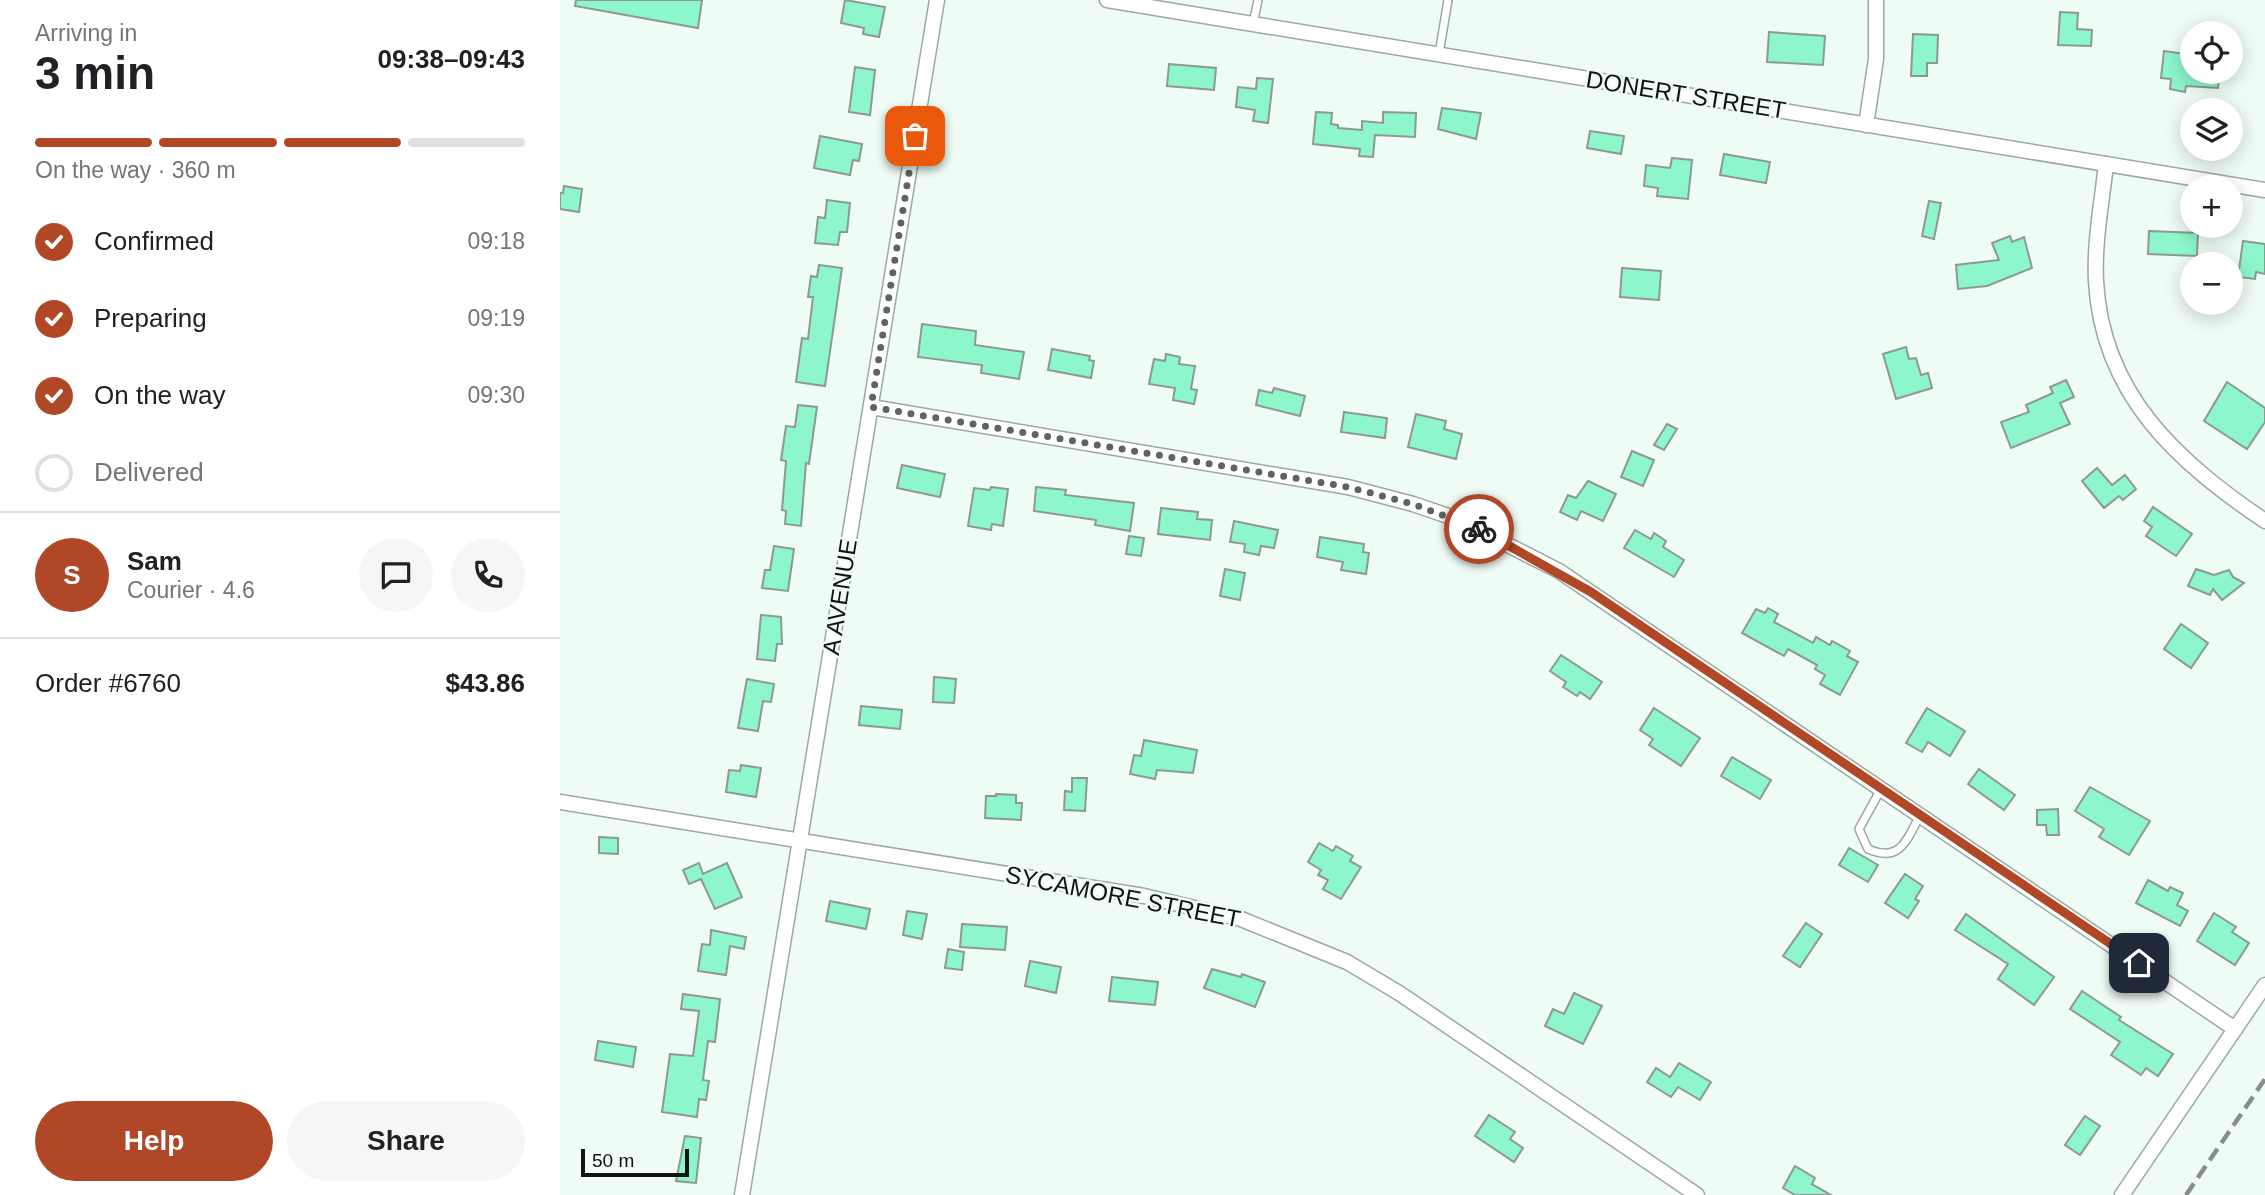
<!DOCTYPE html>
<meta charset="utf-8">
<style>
body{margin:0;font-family:Helvetica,sans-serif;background:#f6f6f6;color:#202124;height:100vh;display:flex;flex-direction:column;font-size:26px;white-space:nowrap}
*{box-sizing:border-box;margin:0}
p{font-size:23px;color:#757577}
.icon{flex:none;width:38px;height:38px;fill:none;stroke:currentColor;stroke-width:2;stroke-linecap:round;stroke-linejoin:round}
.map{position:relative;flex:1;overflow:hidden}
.drawer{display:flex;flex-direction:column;background:#fff;width:560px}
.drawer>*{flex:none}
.tools{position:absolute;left:1620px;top:21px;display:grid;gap:14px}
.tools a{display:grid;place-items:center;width:63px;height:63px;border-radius:50%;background:#fff;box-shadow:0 4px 18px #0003;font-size:35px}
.scale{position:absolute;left:21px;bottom:18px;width:108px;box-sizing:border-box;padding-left:7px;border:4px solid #0f1311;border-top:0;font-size:19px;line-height:24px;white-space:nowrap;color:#0f1311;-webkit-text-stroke:5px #effcf5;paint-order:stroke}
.pin{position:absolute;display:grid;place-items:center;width:60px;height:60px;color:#fff;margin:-30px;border-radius:14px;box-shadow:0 4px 10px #0006}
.courier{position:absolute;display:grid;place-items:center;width:70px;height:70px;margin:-35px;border:5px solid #b04828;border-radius:50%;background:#fff;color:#222;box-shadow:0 2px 9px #0007}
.overview em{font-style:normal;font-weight:700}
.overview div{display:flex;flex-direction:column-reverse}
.overview{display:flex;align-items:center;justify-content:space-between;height:119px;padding:0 35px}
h1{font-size:46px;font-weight:700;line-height:52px}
.bar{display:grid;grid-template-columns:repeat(4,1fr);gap:10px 7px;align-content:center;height:84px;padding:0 35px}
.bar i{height:9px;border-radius:5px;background:#e0e0e0}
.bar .current{background:#b04828}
.bar p{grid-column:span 4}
.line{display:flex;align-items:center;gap:18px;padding:0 35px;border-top:2px solid #e0e0e0}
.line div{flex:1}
.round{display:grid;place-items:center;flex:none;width:74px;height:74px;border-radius:37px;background:#f6f6f6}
ol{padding:0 35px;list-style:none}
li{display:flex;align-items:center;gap:21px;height:77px}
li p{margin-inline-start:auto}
li .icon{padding:7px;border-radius:50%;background:#b04828;color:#fff;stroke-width:4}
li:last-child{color:#757577}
li i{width:38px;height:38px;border:4px solid #e0e0e0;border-radius:50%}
.cta{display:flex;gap:14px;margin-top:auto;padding:14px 35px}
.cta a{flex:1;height:80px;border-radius:42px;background:#b04828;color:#fff;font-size:28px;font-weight:700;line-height:80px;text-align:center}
.cta a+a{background:#f6f6f6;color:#202124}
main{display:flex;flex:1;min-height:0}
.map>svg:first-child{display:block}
.building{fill:#8df6ca;stroke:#8d9993;stroke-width:2}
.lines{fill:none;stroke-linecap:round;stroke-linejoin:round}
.lane-casing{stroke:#9ca8a2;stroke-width:10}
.street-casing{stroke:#9ca8a2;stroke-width:17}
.lane{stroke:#fff;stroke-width:7}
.street{stroke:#fff;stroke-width:14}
.rail{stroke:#858e89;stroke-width:4.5;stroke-dasharray:14 7;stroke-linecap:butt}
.done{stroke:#5d6561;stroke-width:7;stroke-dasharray:0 12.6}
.route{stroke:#b04828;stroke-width:9}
.labels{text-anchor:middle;stroke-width:5;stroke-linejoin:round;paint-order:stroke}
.street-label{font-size:24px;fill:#0f1311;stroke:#effcf5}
</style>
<main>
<section class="drawer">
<div class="overview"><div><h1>3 min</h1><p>Arriving in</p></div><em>09:38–09:43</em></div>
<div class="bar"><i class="current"></i><i class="current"></i><i class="current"></i><i></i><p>On the way · 360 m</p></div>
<ol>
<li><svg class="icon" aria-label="check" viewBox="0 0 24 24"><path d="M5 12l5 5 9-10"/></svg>Confirmed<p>09:18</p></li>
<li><svg class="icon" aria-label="check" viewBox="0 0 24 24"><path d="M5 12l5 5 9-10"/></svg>Preparing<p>09:19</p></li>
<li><svg class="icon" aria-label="check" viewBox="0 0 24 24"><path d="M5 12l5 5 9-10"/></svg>On the way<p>09:30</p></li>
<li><i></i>Delivered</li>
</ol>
<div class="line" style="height:126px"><b class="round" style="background:#b04828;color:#fff">S</b><div><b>Sam</b><p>Courier · 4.6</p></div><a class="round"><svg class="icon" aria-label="chat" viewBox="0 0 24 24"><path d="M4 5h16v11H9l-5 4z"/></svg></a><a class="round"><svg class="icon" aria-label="phone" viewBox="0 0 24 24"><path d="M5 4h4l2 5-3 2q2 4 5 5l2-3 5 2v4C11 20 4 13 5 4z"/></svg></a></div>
<div class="line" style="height:91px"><div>Order #6760</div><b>$43.86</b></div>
<div class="cta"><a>Help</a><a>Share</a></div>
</section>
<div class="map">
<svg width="1705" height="1195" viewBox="0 0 1705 1195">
<rect width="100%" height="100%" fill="#effcf5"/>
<g class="building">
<polygon points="16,0 142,0 138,28 15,6"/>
<polygon points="285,0 325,7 319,37 303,34 304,28 281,23"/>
<polygon points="1500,12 1518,13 1517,29 1532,30 1531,46 1498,45"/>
<polygon points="1209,32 1265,36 1263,65 1207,62"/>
<polygon points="1353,34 1378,35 1377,63 1367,63 1367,76 1351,76"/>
<polygon points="1604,51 1633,55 1633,72 1652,72 1651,75 1659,76 1658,88 1626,86 1625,92 1610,89 1611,79 1601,78"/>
<polygon points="609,64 656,68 654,90 607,86"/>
<polygon points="295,67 315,70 310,115 289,112"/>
<polygon points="697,78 713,79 708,123 693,121 695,110 676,107 678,87 696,89"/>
<polygon points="882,108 921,113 916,139 878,129"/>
<polygon points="756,112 772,113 771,124 778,125 778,128 802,130 802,121 823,123 823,112 856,113 855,137 815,135 813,157 799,156 800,149 753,144"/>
<polygon points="1030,131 1064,136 1061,154 1027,148"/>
<polygon points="260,136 302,144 299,161 293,160 290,175 254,168"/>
<polygon points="1164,154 1210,162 1206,183 1160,175"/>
<polygon points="1112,158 1132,160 1128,199 1097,196 1098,188 1084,186 1086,165 1110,168"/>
<polygon points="4,186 22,189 19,212 0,209 0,193 3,193"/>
<polygon points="267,200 290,203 287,232 280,232 278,245 255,243 258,217 265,218"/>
<polygon points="1369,201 1381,203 1374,239 1362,236"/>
<polygon points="1589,231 1638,233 1637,256 1588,254"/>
<polygon points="1450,236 1452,242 1464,237 1472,268 1427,286 1398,289 1396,265 1439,260 1432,243"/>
<polygon points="1683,241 1705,244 1705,274 1696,272 1695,279 1678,277"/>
<polygon points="259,265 282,268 265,386 236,382 242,338 248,339 253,297 248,297 251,276 257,277"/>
<polygon points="1062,268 1101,271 1099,300 1060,297"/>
<polygon points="362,324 416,331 415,345 464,352 459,379 421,373 422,365 358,357"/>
<polygon points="1346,347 1349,359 1356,358 1361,375 1368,373 1372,388 1336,399 1323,354"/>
<polygon points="492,349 530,356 529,360 534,361 531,378 488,370"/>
<polygon points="606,354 620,357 619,364 635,366 631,389 637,390 634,404 613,400 615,388 589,384 594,359 605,361"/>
<polygon points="1506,380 1514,397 1500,403 1510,424 1451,448 1441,422 1469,412 1466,405 1493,393 1490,387"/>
<polygon points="1667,382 1705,408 1705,422 1687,449 1644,421"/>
<polygon points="714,388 745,396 740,416 696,405 699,390 712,393"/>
<polygon points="238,405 257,407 249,464 246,463 241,526 225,524 226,511 222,510 226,461 221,460 226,426 235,427"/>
<polygon points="784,412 827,418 825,438 781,432"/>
<polygon points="856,414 886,421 884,429 902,434 896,459 848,447"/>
<polygon points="1107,424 1117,429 1104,450 1094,445"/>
<polygon points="1072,451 1094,460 1083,486 1061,477"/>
<polygon points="342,465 385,474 380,497 337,488"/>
<polygon points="1537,468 1552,485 1565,475 1576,489 1563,500 1559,496 1544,508 1522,481"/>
<polygon points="1028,481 1056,494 1043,521 1021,511 1017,520 1000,512 1008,495 1016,498"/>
<polygon points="431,487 448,489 443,526 432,524 431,530 408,526 414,488 430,490"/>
<polygon points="476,487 506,490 505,495 574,503 570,531 535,525 536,520 474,511"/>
<polygon points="1593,507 1632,534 1616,556 1586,536 1592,527 1584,521"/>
<polygon points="601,508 638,512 637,519 652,520 650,540 598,534"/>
<polygon points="674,521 718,530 714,548 701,546 699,555 684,552 685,544 670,542"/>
<polygon points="1075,530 1091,539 1094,533 1106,541 1103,547 1124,560 1114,577 1064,548"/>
<polygon points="569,536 584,538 581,556 566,554"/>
<polygon points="760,537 804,544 803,552 809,553 806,574 781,570 783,562 757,557"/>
<polygon points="214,546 234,549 228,591 202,588 205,570 210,570"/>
<polygon points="665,569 685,573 680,600 660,596"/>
<polygon points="1636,569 1654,575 1669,570 1673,577 1684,583 1662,600 1653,589 1650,595 1628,586"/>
<polygon points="1208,608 1218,614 1214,622 1253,643 1256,637 1270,645 1272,641 1290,651 1287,656 1298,662 1280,695 1260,684 1265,675 1255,669 1257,665 1228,649 1224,656 1182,633 1196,609 1205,613"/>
<polygon points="201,615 221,617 222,644 217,644 215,661 197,659"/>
<polygon points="1621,624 1648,643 1631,668 1604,649"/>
<polygon points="1001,655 1042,682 1030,699 1020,692 1017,696 1003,687 1006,682 990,671"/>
<polygon points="374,677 396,679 394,703 373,702"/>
<polygon points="187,679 214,684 211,702 203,701 198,731 178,728"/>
<polygon points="301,706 342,710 340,729 299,725"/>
<polygon points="1094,708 1140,738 1121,766 1089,745 1093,739 1080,730"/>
<polygon points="1367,708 1405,731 1390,756 1368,742 1362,752 1346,743"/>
<polygon points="584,740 637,750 633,773 597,770 595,779 570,774 574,755 581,756"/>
<polygon points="1172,757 1211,780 1200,799 1161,776"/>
<polygon points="181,765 201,768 196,797 166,792 169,770 180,771"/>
<polygon points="1419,769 1455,795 1444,810 1408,784"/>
<polygon points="512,778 527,778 525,811 504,810 505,791 512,792"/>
<polygon points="1530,787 1590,821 1569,855 1539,837 1544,829 1515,811"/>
<polygon points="436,794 456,795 456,803 462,803 461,820 425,818 426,796 436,796"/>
<polygon points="1498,809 1499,835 1487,835 1486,825 1477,825 1477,810"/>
<polygon points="39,837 58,838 58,854 39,853"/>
<polygon points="759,843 773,851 776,846 793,856 790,861 801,867 781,899 763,889 768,880 758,875 761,870 748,862"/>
<polygon points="1289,848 1318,865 1308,882 1279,865"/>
<polygon points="139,863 143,874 167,863 182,897 155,909 141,879 129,884 123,870"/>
<polygon points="1345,874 1363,886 1355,899 1359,901 1348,918 1325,903"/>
<polygon points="1588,880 1608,891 1610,887 1623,893 1617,905 1628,911 1620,926 1576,903"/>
<polygon points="270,901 310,909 306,929 266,921"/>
<polygon points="347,911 367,914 362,939 343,935"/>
<polygon points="1654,913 1676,927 1672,932 1689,943 1675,965 1637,941"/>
<polygon points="1406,914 1494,977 1474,1005 1438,979 1448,964 1395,930"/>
<polygon points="1246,923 1262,934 1240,967 1223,956"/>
<polygon points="402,924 447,927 445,950 400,947"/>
<polygon points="151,930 186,937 184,949 170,946 166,975 138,971 142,944 150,945"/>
<polygon points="388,949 404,952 402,970 385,968"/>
<polygon points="470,961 501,967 496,993 465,986"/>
<polygon points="652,969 681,977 682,974 705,982 695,1007 644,988"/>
<polygon points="552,977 598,982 595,1005 549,1001"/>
<polygon points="1522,991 1561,1017 1559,1020 1613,1054 1598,1076 1586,1068 1581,1075 1551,1055 1560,1042 1510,1009"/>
<polygon points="1014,993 1042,1006 1023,1044 985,1026 993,1009 1004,1014"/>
<polygon points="123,994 160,999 155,1042 148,1041 143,1080 149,1081 146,1100 139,1099 137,1117 102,1112 110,1054 133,1056 139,1011 121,1009"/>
<polygon points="38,1041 76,1047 73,1067 35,1060"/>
<polygon points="1119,1063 1151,1082 1140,1100 1118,1087 1111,1097 1087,1082 1096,1068 1110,1077"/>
<polygon points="929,1115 955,1132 950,1139 963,1148 954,1162 915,1136"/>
<polygon points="1525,1116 1540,1126 1520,1155 1505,1145"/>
<polygon points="125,1136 141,1138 136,1183 116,1181"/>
<polygon points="1235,1166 1255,1178 1252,1184 1271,1195 1235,1195 1223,1188"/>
</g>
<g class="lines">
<defs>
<g id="lane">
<polyline points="693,24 698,0"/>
<polyline points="879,54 888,0"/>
<path d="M1321 789 1299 829 1308 849C1340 863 1347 840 1360 815"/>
</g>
<g id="street">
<polyline points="547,0 1705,190"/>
<polyline points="1306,125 1316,59 1316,0"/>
<path d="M1546 164C1542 202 1534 242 1536 281 1542 395 1618 462 1705 521"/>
<polyline points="311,407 788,487 853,504 897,519 999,571 1675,1029"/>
<polyline points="0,802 584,896 681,919 787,962 839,993 1137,1195"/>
<polyline points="182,1195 377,0"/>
<polyline points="1562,1195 1705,985"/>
</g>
</defs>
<use href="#lane" class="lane-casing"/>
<use href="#street" class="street-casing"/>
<use href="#lane" class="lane"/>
<use href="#street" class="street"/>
<polyline class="rail" points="1626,1195 1705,1079"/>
</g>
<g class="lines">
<polyline class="done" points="355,136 311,407 788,487 853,504 919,529"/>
<polyline class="route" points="919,529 1031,592 1579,963"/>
</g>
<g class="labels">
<g class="street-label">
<text transform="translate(1126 95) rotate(9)" y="8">DONERT STREET</text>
<text transform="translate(280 597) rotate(-81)" y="8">A AVENUE</text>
<text transform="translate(563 897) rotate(11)" y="8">SYCAMORE STREET</text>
</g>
</g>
</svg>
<div class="tools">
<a><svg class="icon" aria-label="locate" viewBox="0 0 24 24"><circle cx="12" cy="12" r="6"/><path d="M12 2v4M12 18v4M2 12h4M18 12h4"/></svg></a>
<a><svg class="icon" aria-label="layers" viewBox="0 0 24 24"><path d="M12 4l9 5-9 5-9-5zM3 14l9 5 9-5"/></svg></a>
<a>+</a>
<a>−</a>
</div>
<div class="scale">50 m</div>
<div class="pin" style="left:355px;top:136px;background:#ea580c"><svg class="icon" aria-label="bag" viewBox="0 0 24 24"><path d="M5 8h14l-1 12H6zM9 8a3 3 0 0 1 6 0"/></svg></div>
<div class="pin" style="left:1579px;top:963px;background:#1f2937"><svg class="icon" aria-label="home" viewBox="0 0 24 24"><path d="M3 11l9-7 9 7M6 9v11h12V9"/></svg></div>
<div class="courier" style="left:919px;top:529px"><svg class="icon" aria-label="bike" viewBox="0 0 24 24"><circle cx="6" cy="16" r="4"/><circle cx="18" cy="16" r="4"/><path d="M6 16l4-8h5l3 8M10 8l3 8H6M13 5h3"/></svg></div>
</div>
</main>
